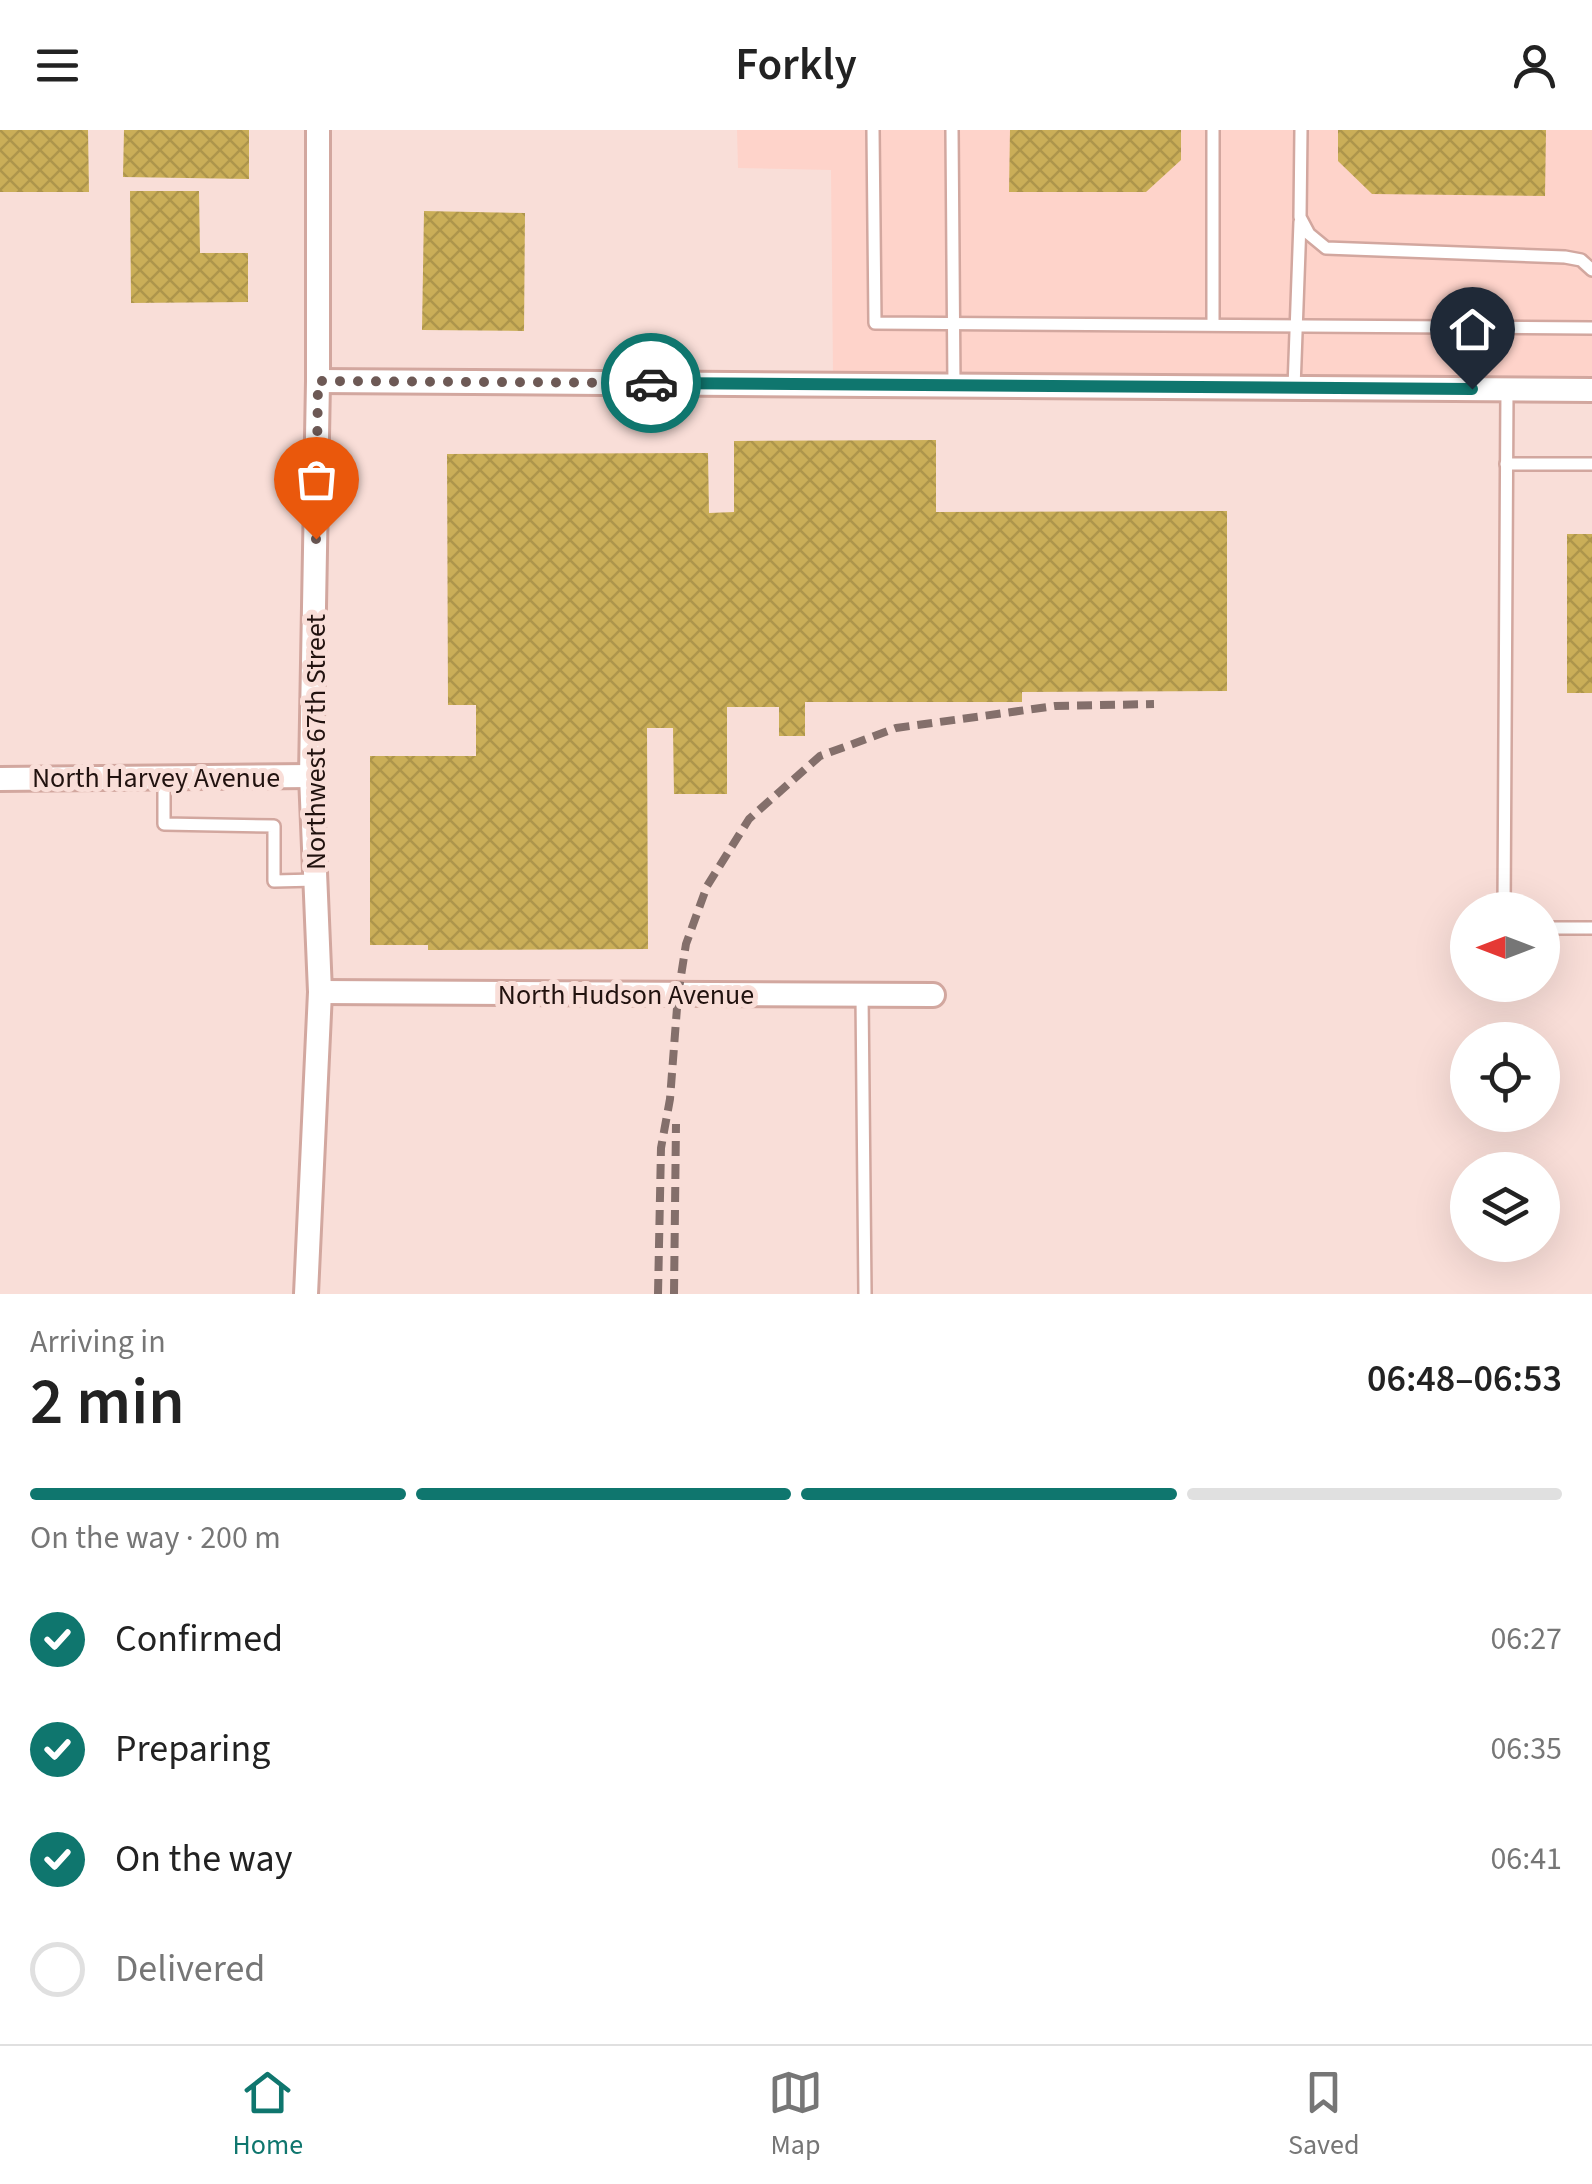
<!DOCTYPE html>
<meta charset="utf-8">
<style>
body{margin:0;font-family:"Source Sans 3",sans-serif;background:#f6f6f6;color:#222;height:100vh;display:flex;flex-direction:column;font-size:38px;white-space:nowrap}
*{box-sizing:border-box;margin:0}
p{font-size:32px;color:#767676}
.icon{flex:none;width:55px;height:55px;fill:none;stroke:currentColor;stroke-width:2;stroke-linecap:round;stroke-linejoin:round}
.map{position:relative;height:1164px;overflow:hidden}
.side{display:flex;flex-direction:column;background:#fff;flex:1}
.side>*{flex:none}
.needle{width:65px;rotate:270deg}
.tools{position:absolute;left:1450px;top:762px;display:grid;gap:20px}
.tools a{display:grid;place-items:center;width:110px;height:110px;border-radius:50%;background:#fff;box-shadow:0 10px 40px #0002;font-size:50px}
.pin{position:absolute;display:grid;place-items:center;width:85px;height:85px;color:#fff;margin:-102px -42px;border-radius:50% 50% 50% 0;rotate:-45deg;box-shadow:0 0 10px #0007}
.pin .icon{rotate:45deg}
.courier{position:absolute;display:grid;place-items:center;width:100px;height:100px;margin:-50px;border:8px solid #0f766e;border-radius:50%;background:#fff;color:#222;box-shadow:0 2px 12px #0007}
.headline em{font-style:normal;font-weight:600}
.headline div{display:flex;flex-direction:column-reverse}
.headline{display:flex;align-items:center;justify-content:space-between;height:170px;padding:0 30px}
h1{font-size:65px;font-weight:600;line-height:75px}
.bar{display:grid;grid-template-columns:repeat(4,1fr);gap:15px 10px;align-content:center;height:120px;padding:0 30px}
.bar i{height:12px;border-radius:8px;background:#e0e0e0}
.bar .active{background:#0f766e}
.bar p{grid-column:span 4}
ol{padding:0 30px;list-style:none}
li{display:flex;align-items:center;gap:30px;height:110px}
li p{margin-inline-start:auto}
li .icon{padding:10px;border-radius:50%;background:#0f766e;color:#fff;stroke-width:4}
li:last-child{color:#767676}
li i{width:55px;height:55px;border:5px solid #e0e0e0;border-radius:50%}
header{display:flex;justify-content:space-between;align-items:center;height:130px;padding:0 30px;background:#fff;font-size:45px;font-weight:600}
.dock{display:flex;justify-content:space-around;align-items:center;height:140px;border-top:2px solid #e0e0e0;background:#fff;font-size:28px;color:#767676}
.dock a{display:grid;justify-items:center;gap:5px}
.dock .active{color:#0f766e}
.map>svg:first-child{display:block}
.built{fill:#fed3ca}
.building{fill:url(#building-cross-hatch)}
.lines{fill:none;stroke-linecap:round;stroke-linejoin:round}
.service-casing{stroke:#d2a79f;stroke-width:16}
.minor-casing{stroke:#d2a79f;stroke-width:28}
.service{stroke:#fff;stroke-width:11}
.minor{stroke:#fff;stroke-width:22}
.rail{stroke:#846f6b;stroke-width:8;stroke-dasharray:15 8;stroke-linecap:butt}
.done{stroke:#6d5955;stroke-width:10;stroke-dasharray:0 18}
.route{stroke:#0f766e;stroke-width:12}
.labels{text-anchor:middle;stroke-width:10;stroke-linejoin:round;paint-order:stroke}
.street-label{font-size:28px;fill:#21120f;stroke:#f9ded8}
</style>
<header><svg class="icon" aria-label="menu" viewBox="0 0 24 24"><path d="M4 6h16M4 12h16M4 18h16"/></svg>Forkly<svg class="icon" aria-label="person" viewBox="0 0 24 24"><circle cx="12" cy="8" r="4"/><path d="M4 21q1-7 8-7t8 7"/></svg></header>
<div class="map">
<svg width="1592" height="1164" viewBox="0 0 1592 1164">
<defs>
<pattern id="building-cross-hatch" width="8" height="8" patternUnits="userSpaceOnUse" patternTransform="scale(2.5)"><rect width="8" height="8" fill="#caae58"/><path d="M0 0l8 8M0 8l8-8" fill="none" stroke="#ad954b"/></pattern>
</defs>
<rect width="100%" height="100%" fill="#f9ded8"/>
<polygon class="built" points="737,0 1592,0 1592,246 833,243 831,40 738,38"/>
<g class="building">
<polygon points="0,0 88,0 89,62 0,62"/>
<polygon points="124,0 249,0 249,49 123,47"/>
<polygon points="1010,0 1181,0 1181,30 1146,62 1009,62"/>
<polygon points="1338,0 1546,0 1545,66 1372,64 1338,31"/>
<polygon points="130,61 199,61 200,123 248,123 248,172 131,173"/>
<polygon points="424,81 525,83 524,201 422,200"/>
<polygon points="936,310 936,382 1227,381 1227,561 1022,562 1022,572 805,572 805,606 779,606 779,577 727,577 727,664 674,664 673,598 647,598 648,819 428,820 428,815 370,815 370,626 476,626 476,575 448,575 447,324 708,323 709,383 734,382 734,311"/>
<rect x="1567" y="404" width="25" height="159"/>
</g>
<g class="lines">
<defs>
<g id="service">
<polyline points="873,0 875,193 1592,198"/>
<polyline points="952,0 954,256"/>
<polyline points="1213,0 1213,194"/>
<polyline points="1301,0 1300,87 1309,104 1326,118 1565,127 1581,130 1592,140"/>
<polyline points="1294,258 1300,92"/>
<polyline points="1506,334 1592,334"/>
<polyline points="164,646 164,694 274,696 274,751 316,750"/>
<polyline points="1504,780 1507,260"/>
<polyline points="1542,798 1592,798"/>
<polyline points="862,865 865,1164"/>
</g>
<g id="minor">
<polyline points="318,251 1592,260"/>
<polyline points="0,649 311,646"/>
<polyline points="320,862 933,865"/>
<polyline points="306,1164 320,862 311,646 318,251 318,0"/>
</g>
</defs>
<use href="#service" class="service-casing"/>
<use href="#minor" class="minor-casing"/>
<use href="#service" class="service"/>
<use href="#minor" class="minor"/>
<g class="rail">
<polyline points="658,1164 661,1018 670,969 678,865 686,814 707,756 749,689 820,626 896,598 1055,576 1154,574"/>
<polyline points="674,1164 676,994"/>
</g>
</g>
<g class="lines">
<polyline class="done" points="316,409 318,251 651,253"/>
<polyline class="route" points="651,253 1472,259"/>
</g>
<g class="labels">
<g class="street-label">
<text transform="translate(315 612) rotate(-90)" y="10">Northwest 67th Street</text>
<text x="156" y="657">North Harvey Avenue</text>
<text x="626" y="874">North Hudson Avenue</text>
</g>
</g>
</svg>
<div class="tools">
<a><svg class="needle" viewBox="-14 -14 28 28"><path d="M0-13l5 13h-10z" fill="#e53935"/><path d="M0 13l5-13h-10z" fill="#767676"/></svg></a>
<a><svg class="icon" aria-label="locate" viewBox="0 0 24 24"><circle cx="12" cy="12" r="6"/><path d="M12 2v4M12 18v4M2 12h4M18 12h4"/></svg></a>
<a><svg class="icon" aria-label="layers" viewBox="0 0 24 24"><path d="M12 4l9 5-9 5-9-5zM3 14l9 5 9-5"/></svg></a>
</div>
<div class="pin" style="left:316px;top:409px;background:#ea580c"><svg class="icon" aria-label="bag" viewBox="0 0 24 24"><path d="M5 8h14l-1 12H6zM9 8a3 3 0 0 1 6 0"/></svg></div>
<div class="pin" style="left:1472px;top:259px;background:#1f2937"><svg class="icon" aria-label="home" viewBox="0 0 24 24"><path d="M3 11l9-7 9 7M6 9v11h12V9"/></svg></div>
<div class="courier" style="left:651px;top:253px"><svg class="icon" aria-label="car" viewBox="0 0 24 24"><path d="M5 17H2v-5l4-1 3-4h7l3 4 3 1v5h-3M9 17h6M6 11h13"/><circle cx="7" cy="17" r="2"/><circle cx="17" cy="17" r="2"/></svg></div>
</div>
<section class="side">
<div class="headline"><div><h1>2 min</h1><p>Arriving in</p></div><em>06:48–06:53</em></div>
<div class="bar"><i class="active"></i><i class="active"></i><i class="active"></i><i></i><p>On the way · 200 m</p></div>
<ol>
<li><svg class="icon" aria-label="check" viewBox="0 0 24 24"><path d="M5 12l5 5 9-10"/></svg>Confirmed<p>06:27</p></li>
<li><svg class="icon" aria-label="check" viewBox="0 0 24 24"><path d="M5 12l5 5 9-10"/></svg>Preparing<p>06:35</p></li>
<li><svg class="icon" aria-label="check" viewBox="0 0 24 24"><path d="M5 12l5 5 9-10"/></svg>On the way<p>06:41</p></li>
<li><i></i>Delivered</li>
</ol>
</section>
<nav class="dock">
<a class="active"><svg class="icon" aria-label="home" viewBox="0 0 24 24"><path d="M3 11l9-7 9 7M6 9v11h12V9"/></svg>Home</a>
<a><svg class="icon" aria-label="map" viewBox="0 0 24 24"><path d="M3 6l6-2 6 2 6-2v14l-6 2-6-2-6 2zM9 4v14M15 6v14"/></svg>Map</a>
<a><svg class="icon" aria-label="saved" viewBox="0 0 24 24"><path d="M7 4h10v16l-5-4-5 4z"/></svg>Saved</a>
</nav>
